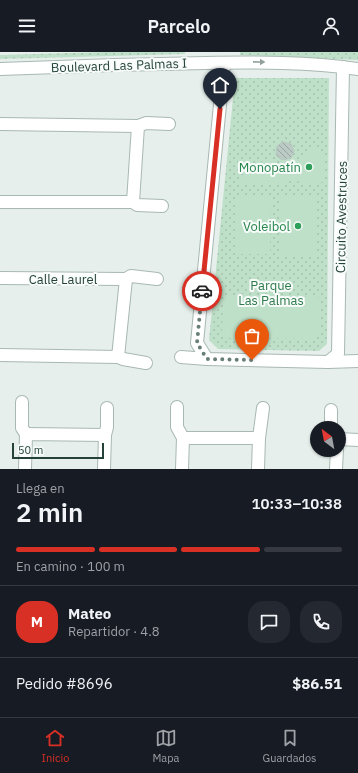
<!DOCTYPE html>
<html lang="es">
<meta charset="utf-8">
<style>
body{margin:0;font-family:"IBM Plex Sans",sans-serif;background:#242831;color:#f1f3f6;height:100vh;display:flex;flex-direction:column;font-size:15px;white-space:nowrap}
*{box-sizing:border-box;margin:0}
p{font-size:13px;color:#9ea1a6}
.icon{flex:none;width:22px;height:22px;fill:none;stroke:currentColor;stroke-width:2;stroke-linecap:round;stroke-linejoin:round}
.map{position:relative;height:417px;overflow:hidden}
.side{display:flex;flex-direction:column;background:#171b24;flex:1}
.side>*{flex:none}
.needle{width:26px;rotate:328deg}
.buttons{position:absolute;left:310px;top:369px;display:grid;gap:8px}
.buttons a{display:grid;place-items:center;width:36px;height:36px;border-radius:50%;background:#171b24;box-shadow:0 1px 3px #0004;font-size:20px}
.scale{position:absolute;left:12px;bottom:10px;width:92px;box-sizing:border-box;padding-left:4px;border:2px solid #24423a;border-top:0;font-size:11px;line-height:14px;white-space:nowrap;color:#24423a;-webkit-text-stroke:3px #f7fbf9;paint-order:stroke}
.pin{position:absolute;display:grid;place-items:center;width:34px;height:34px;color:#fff;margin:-41px -17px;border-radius:50% 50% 50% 0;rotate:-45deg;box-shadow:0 0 4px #0007}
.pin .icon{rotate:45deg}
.courier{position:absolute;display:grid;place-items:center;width:40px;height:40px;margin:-20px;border:3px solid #d93025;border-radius:50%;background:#fff;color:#222;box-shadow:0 1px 5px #0007}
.summary em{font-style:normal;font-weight:600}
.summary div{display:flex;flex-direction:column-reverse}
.summary{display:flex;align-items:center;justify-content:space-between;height:68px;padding:0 16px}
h1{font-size:26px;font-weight:600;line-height:30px}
.bar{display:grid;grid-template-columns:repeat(4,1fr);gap:6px 4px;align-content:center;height:48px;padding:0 16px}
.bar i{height:5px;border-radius:3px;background:#363941}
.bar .on{background:#d93025}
.bar p{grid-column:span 4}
.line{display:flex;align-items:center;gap:10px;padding:0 16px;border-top:1px solid #363941}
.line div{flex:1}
.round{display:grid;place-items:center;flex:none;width:42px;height:42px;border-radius:16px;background:#242831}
header{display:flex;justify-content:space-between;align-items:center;height:52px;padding:0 16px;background:#171b24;font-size:18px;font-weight:600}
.dock{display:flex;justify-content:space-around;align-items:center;height:56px;border-top:1px solid #363941;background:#171b24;font-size:11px;color:#9ea1a6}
.dock a{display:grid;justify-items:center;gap:2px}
.dock .on{color:#d93025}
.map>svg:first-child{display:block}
.grass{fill:url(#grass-dots)}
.garden{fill:#bfe0c8}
.building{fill:url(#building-back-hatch);stroke:#b8c9c2}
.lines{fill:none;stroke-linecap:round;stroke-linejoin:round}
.minor-casing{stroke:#a8b8b2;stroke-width:14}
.minor{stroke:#fff;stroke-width:12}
.oneway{fill:#92a09c}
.done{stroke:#687f78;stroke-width:4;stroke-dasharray:0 7.2}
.route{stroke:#d93025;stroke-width:5}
.leisure-dot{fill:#2e9e5b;stroke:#f7fbf9;stroke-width:1.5}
.labels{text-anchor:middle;stroke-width:4;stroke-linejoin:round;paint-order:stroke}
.street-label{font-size:13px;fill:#24423a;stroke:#f7fbf9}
.leisure-label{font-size:13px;fill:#27864d;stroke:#f7fbf9;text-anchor:end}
.park-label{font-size:13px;fill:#2d7a4b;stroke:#f7fbf9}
</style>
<header><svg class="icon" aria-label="menu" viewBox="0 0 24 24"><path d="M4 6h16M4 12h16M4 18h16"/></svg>Parcelo<svg class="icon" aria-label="person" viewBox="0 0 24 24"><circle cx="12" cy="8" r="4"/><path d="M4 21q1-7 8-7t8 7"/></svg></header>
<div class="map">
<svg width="358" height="417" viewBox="0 0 358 417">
<defs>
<pattern id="grass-dots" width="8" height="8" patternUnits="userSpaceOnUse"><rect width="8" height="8" fill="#bfe0c8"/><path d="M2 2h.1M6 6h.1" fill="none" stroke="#a4c1ad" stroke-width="1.8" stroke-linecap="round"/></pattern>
<pattern id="building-back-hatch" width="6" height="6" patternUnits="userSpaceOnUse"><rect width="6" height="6" fill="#bbcac4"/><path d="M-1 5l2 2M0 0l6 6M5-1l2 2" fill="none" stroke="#98a6a0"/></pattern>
</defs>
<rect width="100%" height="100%" fill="#e6efeb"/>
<g class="grass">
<polygon points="106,0 185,0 185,2 0,7 0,3"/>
<polygon points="240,0 358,0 358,8 240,3"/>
<polygon points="235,26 329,26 327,292 319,299 218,297 209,288"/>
</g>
<g class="garden">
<path d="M315 96 325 101 324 130 305 132 295 128 287 129 281 133H237C244 120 257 109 272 107L277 114C304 120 295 103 315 96Z"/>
<polygon points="237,143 271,144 270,202 236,202"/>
<polygon points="281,145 316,145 315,204 280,203"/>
<polygon points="226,245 318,245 320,248 320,283 315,287 225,286 222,281 223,249"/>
</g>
<polygon class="building" points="283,90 291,92 294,99 291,106 282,108 276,103 277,94"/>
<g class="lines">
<defs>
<g id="minor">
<polyline points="224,11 197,291 207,307 328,310 338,302 343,15"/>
<path d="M0 17C69 14 138 12 206 11 257 10 308 10 358 17"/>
<polyline points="0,72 138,74 133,150 0,150"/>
<polyline points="138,74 146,71 169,72"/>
<polyline points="133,150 137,153 162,154"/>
<polyline points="0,226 126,227 118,305 0,303"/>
<polyline points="126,227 131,224 157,227"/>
<polyline points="118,305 123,307 146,311"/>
<polyline points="181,305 207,307"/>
<polyline points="328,310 358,309"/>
<polyline points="22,350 22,376 26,382"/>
<polyline points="177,355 177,375 183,386"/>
<polyline points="331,376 331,358"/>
<polyline points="105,383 107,375 107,356"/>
<polyline points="259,386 263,356"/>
<polyline points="339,387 358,388"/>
<polyline points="25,417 26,382 105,383 104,417"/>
<polyline points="182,417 183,386 259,386 258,417"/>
<polyline points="336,417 337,398"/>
</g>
</defs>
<use href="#minor" class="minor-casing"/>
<use href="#minor" class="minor"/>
</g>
<defs><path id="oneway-solid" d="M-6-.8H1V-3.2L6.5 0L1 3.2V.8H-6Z"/></defs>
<use class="oneway" href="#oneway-solid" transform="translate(259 10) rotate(1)"/>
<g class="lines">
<polyline class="done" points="202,239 197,291 207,307 252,308"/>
<polyline class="route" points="202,239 220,57"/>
</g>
<g class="leisure-dot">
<circle cx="309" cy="115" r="4"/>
<circle cx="298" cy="174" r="4"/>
</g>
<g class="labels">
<g class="street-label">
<text transform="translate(119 13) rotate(-2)" y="5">Boulevard Las Palmas I</text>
<text transform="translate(341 165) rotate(-89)" y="5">Circuito Avestruces</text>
<text x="63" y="232">Calle Laurel</text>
</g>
<g class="leisure-label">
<text x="301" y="120">Monopatín</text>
<text x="290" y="179">Voleibol</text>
</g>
<g class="park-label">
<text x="271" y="238">Parque<tspan x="271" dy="15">Las Palmas</tspan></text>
</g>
</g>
</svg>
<div class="buttons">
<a><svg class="needle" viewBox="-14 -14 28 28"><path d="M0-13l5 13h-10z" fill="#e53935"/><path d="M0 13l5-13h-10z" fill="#9ea1a6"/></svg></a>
</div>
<div class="scale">50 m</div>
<div class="pin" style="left:252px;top:308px;background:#ea580c"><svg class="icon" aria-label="bag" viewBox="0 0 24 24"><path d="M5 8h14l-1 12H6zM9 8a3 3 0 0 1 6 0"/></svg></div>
<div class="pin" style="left:220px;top:57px;background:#1f2937"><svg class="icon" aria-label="home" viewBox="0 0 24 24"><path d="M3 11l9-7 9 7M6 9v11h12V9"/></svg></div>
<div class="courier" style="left:202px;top:239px"><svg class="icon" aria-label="car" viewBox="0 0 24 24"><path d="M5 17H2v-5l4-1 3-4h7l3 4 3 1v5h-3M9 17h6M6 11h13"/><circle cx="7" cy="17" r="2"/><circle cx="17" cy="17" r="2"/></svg></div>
</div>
<section class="side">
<div class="summary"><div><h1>2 min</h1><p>Llega en</p></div><em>10:33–10:38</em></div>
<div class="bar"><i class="on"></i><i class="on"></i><i class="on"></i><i></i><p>En camino · 100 m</p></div>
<div class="line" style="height:72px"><b class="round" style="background:#d93025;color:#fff">M</b><div><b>Mateo</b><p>Repartidor · 4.8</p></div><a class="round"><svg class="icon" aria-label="chat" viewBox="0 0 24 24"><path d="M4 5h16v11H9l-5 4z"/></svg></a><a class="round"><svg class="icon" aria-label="phone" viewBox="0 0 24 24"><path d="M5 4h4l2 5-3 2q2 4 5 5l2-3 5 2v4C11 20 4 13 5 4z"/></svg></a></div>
<div class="line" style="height:52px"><div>Pedido #8696</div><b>$86.51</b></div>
</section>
<nav class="dock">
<a class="on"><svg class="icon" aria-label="home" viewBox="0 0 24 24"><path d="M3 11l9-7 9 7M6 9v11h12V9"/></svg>Inicio</a>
<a><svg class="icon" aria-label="map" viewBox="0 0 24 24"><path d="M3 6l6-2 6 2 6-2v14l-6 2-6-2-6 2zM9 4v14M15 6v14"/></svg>Mapa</a>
<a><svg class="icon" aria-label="saved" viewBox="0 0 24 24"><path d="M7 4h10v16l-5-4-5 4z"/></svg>Guardados</a>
</nav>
